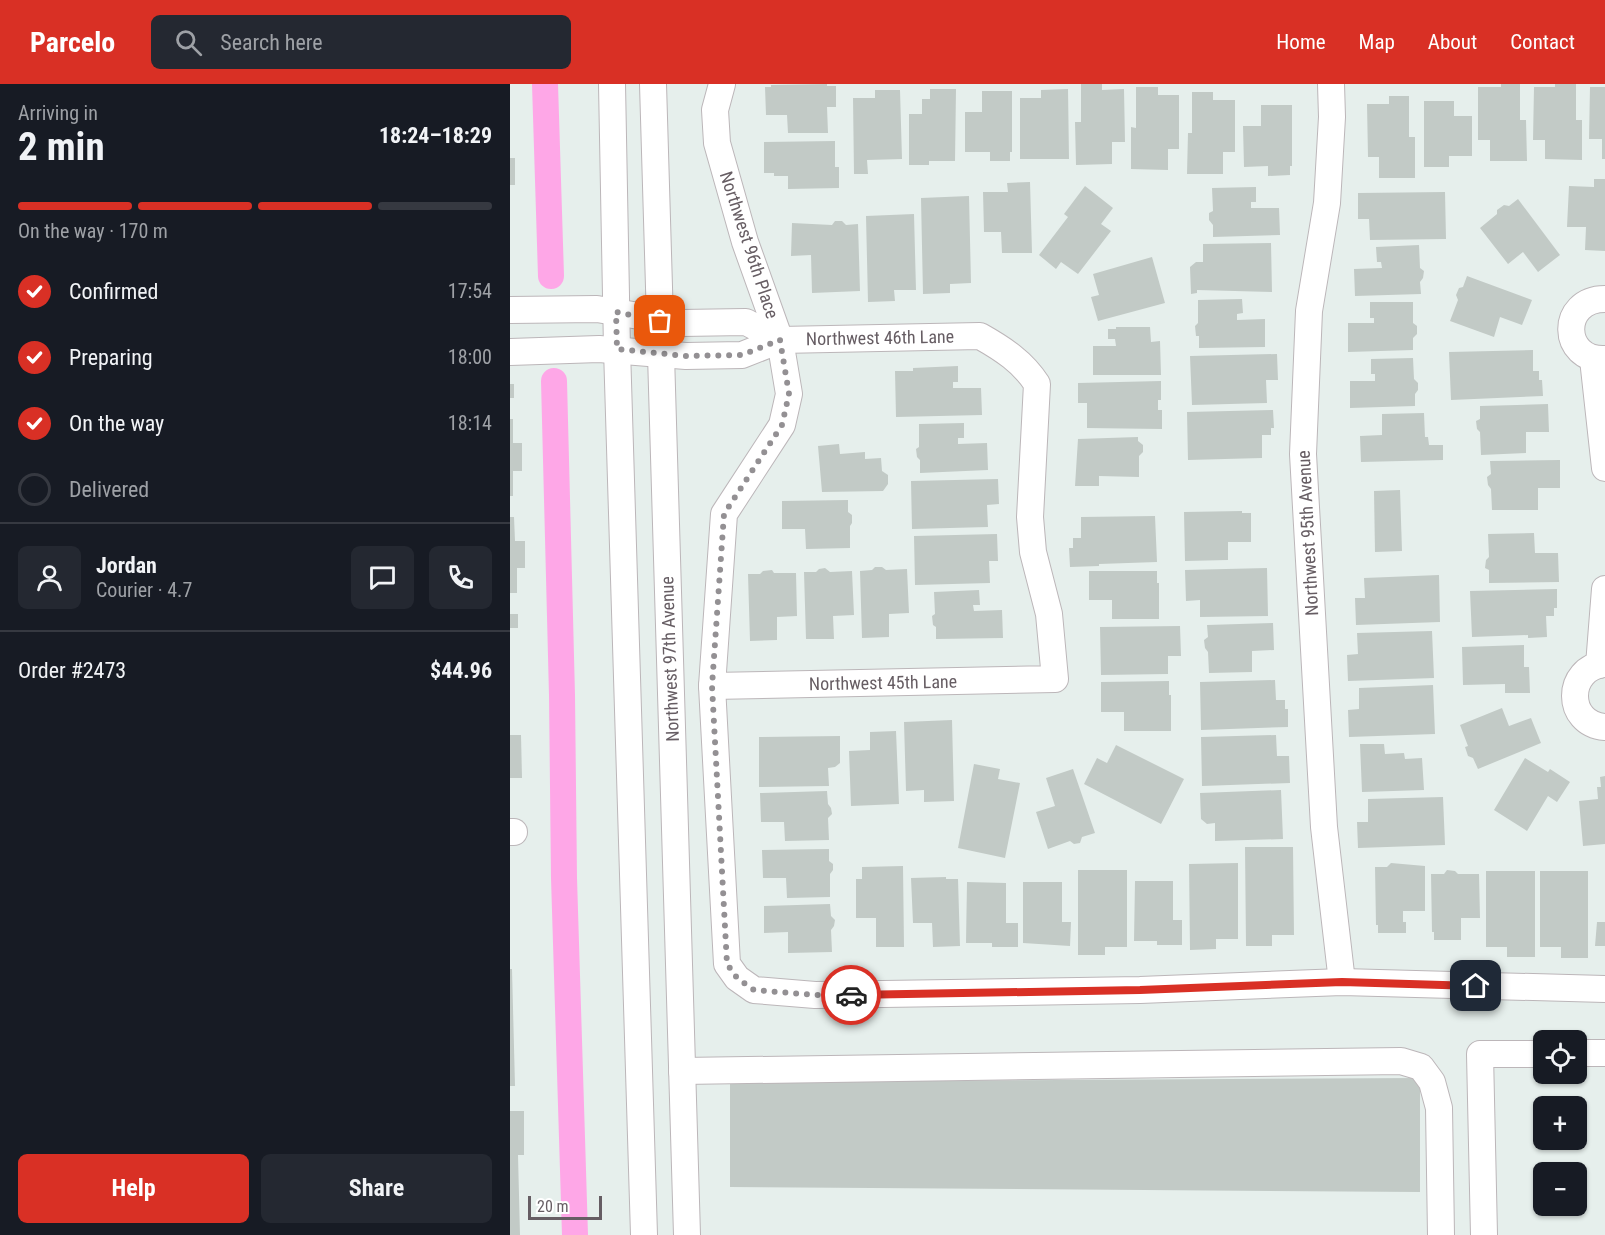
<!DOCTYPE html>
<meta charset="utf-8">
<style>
body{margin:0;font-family:"Roboto Condensed",sans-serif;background:#242831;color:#f1f3f6;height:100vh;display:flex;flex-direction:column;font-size:22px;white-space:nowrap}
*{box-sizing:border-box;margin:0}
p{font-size:20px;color:#9ea1a6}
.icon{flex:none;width:33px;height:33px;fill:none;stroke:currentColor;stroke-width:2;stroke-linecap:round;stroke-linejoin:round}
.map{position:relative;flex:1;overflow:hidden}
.side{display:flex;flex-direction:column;background:#171b24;width:510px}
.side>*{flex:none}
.buttons{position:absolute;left:1023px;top:946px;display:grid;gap:12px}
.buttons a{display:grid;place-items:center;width:54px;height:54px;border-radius:9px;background:#171b24;box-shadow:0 2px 4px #0004;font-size:30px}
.scale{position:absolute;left:18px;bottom:15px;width:74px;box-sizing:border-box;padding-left:6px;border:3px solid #665d63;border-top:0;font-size:16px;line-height:21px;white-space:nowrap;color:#665d63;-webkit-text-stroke:4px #fff;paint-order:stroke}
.pin{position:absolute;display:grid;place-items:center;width:51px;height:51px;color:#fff;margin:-26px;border-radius:12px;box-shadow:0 3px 9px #0006}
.courier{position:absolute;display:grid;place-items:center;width:60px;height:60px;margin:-30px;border:4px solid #d93025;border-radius:50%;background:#fff;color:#222;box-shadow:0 2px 8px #0007}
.head em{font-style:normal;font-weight:700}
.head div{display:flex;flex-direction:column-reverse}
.head{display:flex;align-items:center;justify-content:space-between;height:102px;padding:0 18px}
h1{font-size:39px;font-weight:700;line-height:45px}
.bar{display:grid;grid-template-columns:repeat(4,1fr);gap:9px 6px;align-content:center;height:72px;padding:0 18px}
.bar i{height:8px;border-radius:4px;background:#363941}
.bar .on{background:#d93025}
.bar p{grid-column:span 4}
.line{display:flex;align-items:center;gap:15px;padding:0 18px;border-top:2px solid #363941}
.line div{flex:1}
.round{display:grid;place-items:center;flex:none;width:63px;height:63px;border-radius:9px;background:#242831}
ol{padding:0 18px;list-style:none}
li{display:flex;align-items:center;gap:18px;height:66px}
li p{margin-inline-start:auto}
li .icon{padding:6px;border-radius:50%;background:#d93025;color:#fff;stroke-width:4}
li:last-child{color:#9ea1a6}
li i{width:33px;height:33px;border:3px solid #363941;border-radius:50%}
.cta{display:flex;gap:12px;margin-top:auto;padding:12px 18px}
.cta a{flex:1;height:69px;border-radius:9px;background:#d93025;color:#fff;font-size:24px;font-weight:700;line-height:69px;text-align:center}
.cta a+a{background:#242831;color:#f1f3f6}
header{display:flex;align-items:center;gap:36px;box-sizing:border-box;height:84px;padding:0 30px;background:#d93025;color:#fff}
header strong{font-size:28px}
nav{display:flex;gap:33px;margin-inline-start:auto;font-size:21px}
.search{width:420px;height:54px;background:#242831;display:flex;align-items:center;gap:15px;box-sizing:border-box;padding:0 21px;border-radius:9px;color:#9ea1a6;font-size:22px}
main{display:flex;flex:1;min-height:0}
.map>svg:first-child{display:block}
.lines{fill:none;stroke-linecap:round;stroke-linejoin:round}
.canal{stroke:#fea7e7;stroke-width:26}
.building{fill:#c2cac6}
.minor-casing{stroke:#bcb6b9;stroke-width:28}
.minor{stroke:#fff;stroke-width:26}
.done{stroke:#939093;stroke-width:6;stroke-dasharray:0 10.8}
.route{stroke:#d93025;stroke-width:8}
.labels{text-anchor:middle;stroke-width:5;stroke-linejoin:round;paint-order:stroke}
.street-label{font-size:18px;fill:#665d63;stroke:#fff}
</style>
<header>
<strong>Parcelo</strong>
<div class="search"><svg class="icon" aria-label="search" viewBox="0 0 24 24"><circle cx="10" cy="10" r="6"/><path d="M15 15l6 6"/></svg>Search here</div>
<nav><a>Home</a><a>Map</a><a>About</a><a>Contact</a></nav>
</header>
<main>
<section class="side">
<div class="head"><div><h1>2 min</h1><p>Arriving in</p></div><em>18:24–18:29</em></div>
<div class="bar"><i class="on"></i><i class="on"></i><i class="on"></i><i></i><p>On the way · 170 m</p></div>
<ol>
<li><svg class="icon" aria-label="check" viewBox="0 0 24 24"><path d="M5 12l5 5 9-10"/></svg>Confirmed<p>17:54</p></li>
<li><svg class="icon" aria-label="check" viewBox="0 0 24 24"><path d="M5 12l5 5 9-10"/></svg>Preparing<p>18:00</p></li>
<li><svg class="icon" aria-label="check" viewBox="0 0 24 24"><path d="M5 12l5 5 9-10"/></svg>On the way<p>18:14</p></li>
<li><i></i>Delivered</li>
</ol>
<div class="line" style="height:108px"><a class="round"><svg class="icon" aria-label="person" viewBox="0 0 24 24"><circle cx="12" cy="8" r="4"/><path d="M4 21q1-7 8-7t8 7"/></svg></a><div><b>Jordan</b><p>Courier · 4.7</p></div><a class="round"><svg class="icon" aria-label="chat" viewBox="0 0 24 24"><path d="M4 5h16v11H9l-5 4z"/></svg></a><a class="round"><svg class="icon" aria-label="phone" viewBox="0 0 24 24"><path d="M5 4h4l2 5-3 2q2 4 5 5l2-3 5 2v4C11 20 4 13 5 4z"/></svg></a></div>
<div class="line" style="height:78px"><div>Order #2473</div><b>$44.96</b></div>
<div class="cta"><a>Help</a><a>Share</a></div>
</section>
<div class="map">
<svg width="1095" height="1151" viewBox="0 0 1095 1151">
<rect width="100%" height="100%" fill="#e6efec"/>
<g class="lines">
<g class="canal">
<polyline points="35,0 41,192"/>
<polyline points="44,297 52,611 54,794 65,1151"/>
</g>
</g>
<g class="building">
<polygon points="317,0 317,2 326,2 326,23 317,23 318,49 278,49 277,31 256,31 255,3 261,3 261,1"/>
<polygon points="571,0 592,0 592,6 614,5 615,58 602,58 602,80 566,81 565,38 571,38"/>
<polygon points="991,0 1010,0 1010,36 1016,36 1017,77 980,77 980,56 968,56 968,3 991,3"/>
<polygon points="1045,0 1066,0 1066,36 1072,36 1072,76 1035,75 1035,56 1023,56 1024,3 1045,3"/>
<polygon points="626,3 648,3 648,11 669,11 669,65 658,65 658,86 621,85 621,43 626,44"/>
<polygon points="1080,3 1095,3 1095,75 1092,75 1092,55 1079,55"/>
<polygon points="420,5 446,5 445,77 419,77 419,81 399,81 399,30 412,30 412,15 420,15"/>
<polygon points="558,5 559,75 510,75 510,14 531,14 531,6"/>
<polygon points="365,6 390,6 392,75 357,76 358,90 344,90 343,14 365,14"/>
<polygon points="472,7 502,7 502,68 500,68 500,77 480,77 480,68 455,68 455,28 472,28"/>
<polygon points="682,8 703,8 703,16 725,16 725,68 713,68 713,90 677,90 678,49 682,49"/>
<polygon points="879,12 899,12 899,53 905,53 905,94 869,94 869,73 858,73 857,20 879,20"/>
<polygon points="914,17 944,17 944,32 962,32 962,72 939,72 939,83 914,83"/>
<polygon points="751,21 782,21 782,82 780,82 780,91 758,92 758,82 734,83 733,42 751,42"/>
<polygon points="325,57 325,83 329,83 329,104 278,105 278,92 264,92 264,89 254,89 254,58"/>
<rect x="0" y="74" width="5" height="27"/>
<polygon points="1084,95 1095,95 1095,167 1075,166 1076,143 1057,143 1059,102 1084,103"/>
<polygon points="520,98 522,169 492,169 491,148 474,148 473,108 498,108 497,99"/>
<polygon points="575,102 603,124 591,140 601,147 568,190 551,178 546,185 529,171 558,133 554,130"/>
<polygon points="746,103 746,118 741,118 741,124 769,124 770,151 703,153 703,141 699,136 699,129 703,127 702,104"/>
<polygon points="935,108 936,155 860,156 859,135 848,135 848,109"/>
<polygon points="459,112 461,199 440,200 440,209 413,210 411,114"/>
<polygon points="1008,115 1050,171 1028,188 1013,168 998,180 970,144 987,130 987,126 994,121 999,122"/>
<polygon points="404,130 406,206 384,206 385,217 358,218 356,132"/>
<polygon points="325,137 332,137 336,141 348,140 350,207 302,209 301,171 281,172 282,139 322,141"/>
<polygon points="761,159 762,208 687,206 687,209 681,210 680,183 686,178 693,178 693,160"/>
<polygon points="909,161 910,184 914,187 913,194 910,198 911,210 845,212 844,185 872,184 871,178 867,178 866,163"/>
<polygon points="642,173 655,219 588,237 581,213 589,211 583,190"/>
<polygon points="957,192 1022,216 1012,241 990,233 984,253 940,237 948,216 946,211 949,204 953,203"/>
<polygon points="732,215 733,229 727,230 727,236 755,235 755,263 689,264 689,252 686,252 685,242 688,239 688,216"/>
<polygon points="860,218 903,218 903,239 907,242 907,250 903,254 903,266 838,268 838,239 864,239 864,234 860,234"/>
<polygon points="606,243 640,243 641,258 650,257 651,291 583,291 583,262 606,262 605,255 598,255 598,245 606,245"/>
<polygon points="1023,266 1023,287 1029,287 1029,296 1032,296 1033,312 941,316 939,268"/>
<polygon points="767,270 768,296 756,296 757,319 682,321 680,272"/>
<polygon points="903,274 904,295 908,299 908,306 905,310 905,322 840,324 840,297 865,297 865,290 861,290 861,275"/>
<polygon points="448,282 448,298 443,298 443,304 471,304 472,331 386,333 385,287 403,287 403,284"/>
<polygon points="651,297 651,316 648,316 648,326 652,326 652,345 577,344 577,319 568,319 568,299"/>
<rect x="0" y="300" width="4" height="14"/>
<polygon points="1038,320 1039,348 1016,348 1016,369 971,371 970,348 967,345 966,337 970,335 970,322"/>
<polygon points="763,326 764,344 761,344 761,351 752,351 752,374 678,376 677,328"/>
<polygon points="914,329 915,353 918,353 919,361 933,361 933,376 851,378 850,352 872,351 872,330"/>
<polygon points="0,335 3,335 3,359 12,359 12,387 3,387 3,412 0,412"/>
<polygon points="454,339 454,354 448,354 448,360 477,359 478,386 410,389 410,376 407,373 406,365 409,363 409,340"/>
<polygon points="628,353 628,357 633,361 633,368 629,372 629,393 589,392 589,402 565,402 568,355"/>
<polygon points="329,360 330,370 355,368 355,375 371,374 372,387 378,391 378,400 373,407 312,408 308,362"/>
<polygon points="1050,376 1050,404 1028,404 1028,426 982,426 981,405 978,401 977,393 981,390 980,377"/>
<polygon points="488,395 489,420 477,421 478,443 402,445 401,397"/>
<polygon points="890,406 892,467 865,468 864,407"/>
<polygon points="338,416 338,428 342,431 342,439 340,442 340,464 296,465 295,445 272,445 272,417"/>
<polygon points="732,427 732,429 741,429 741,458 718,458 718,476 675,477 674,428"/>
<polygon points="645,432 647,478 589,480 589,482 560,483 559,464 563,464 563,454 571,454 571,433"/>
<polygon points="0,433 4,433 5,457 15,457 15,484 7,484 7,509 0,509"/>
<polygon points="1024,449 1025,469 1048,469 1049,498 979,499 979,486 975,484 976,476 979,473 978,450"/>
<polygon points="487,450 488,477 479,477 480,499 405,501 404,452"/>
<polygon points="365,483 372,483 376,486 397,485 399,529 379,530 379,553 352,554 350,487 362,486"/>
<polygon points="315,484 320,488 342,487 344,531 323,532 324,555 296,555 294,488 306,488 309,485"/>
<polygon points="757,484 758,532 690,533 690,516 676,517 675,486"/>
<polygon points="262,486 264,489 286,489 287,532 267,533 267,556 240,557 238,490 250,490 253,487"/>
<polygon points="579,487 647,487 647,499 649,499 649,535 602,535 602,516 579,516"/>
<polygon points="929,491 930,538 846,541 845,514 855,514 854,494"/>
<polygon points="1047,505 1047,524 1044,524 1044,532 1036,532 1037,553 1018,554 1018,551 962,553 960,507"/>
<polygon points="469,506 470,521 463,521 464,527 492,526 493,554 426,555 426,543 423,541 422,532 425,530 424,508"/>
<rect x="0" y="530" width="8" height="14"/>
<polygon points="763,539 764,566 742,567 742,588 699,589 698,568 695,564 694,556 698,553 697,541"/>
<polygon points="670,542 671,572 658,572 658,590 591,591 590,543"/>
<polygon points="922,547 924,594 838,597 837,571 848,570 847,549"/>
<polygon points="1014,561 1014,583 1019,583 1020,609 995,609 995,600 953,601 952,563"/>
<polygon points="765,596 766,616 775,616 775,625 778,625 778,643 691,646 690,598"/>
<polygon points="659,597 659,611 661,611 661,647 614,647 614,628 591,628 591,598"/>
<polygon points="923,601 925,650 839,653 838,626 849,625 849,604"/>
<polygon points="992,624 999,642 1021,634 1031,659 968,685 963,674 958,672 955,663 958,662 950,641"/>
<polygon points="442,636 444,717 414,718 414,706 396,707 394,638"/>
<polygon points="386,647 389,720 341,722 339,667 360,666 360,648"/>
<polygon points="0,651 11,651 12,694 0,694"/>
<polygon points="766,651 767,672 779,672 780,699 692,702 691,653"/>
<polygon points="330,652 330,679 325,683 318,684 319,702 249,703 249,653"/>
<polygon points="850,660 874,660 875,670 894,669 895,675 912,674 914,706 852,708"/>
<polygon points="606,661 674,695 651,740 574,700 587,674 597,679"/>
<polygon points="1015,674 1038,688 1040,685 1060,698 1047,718 1038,712 1017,747 984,726"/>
<polygon points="464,680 490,685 488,695 510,699 495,774 448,764"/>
<polygon points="563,685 585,749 572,753 570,759 564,760 560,757 538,765 526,728 545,722 536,694"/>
<polygon points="1095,692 1095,760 1073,762 1069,717 1088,715 1087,703 1091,703 1090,693"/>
<polygon points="771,706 773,755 705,757 705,739 697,740 691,735 690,709"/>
<polygon points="317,707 318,720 321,724 322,730 318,734 319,756 275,757 274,738 251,738 250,709"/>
<polygon points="933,713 935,761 848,764 847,738 858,738 858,715"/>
<polygon points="735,763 783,763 784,851 762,851 762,862 736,862"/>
<polygon points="319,765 319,777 323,780 323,786 320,790 320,813 277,814 276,794 253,794 252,766"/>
<polygon points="728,779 728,855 706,855 706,865 680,866 679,780"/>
<polygon points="881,779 915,782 915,827 893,827 893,838 896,838 896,849 868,849 868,841 866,841 865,783 877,783"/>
<polygon points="393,782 394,863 366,863 366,834 346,834 346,795 352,795 352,783"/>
<polygon points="568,786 617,786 617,863 595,863 595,871 568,871"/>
<polygon points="937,786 945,787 948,790 969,790 970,834 951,834 951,856 924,856 924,848 922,848 921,790 934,790"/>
<polygon points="976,787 1025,787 1025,873 997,873 997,863 976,863"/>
<polygon points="1030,787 1078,787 1078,874 1051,874 1051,863 1030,863"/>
<polygon points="436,793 436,795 448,795 450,862 423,863 422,839 403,839 401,794"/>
<polygon points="625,797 663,797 663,836 672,836 672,861 647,861 647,857 624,857"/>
<polygon points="457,798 496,799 496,839 508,839 508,863 482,863 482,859 456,859"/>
<polygon points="513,798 552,798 552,838 561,838 560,862 513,859"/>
<polygon points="320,820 321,832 325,836 324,842 321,846 322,868 278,869 278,848 254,849 254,822"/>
<polygon points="1087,838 1095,838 1095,862 1085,862"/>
<polygon points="0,885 2,885 5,1002 0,1002"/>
<polygon points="910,994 910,1108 220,1103 220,998"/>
<polygon points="0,1027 14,1027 14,1071 8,1071 10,1151 0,1151"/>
</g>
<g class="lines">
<defs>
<g id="minor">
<polyline points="102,0 107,265 134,1151"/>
<polyline points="143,0 177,1151"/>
<polyline points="212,0 205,26 207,59 235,158 270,256 279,310 272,341 214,430 202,602 217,880 227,894 244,906 305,911 630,906 832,898 1095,905"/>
<polyline points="821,0 822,33 817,119 799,227 793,370 814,743 832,898"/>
<path d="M1095 215C1049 215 1051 277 1095 275"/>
<polyline points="0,226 87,225 171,239 236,238 270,256 232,271 176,272 89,265 0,268"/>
<polyline points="1083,275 1095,384"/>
<path d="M1095 580C1055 584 1055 640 1095 643"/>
<polyline points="1089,581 1095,505"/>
<path d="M202 602 545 595 539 530 523 468 520 433 527 300C513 278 493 265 470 252L270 256"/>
<polyline points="0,748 4,748"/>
<polyline points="1066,969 1095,969"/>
<polyline points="172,987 891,977 911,983 922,998 929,1024 931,1151"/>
<polyline points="974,1151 970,970 1034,970"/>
</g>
</defs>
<use href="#minor" class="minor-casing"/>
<use href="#minor" class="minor"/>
</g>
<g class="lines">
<polyline class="done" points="150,237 106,228 107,265 176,272 232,271 270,256 279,310 272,341 214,430 202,602 217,880 227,894 244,906 305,911 341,911"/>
<polyline class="route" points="341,911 630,906 832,898 966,902"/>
</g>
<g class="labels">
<g class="street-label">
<text transform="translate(239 161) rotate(72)" y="6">Northwest 96th Place</text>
<text transform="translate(370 254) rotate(-1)" y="6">Northwest 46th Lane</text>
<text transform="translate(798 449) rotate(-93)" y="6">Northwest 95th Avenue</text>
<text transform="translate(160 575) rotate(-92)" y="6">Northwest 97th Avenue</text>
<text transform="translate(373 599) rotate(-1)" y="6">Northwest 45th Lane</text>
</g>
</g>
</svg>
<div class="buttons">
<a><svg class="icon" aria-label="locate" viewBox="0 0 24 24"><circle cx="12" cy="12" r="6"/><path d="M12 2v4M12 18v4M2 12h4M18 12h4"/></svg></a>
<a>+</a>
<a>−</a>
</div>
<div class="scale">20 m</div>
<div class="pin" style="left:150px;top:237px;background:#ea580c"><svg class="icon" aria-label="bag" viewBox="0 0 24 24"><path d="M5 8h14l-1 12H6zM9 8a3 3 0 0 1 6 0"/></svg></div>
<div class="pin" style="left:966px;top:902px;background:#1f2937"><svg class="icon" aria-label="home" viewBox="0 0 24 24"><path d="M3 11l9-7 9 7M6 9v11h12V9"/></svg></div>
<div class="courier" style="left:341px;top:911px"><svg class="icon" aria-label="car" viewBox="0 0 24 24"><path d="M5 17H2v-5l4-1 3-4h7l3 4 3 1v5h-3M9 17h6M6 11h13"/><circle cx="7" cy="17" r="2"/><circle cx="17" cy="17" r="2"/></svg></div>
</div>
</main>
